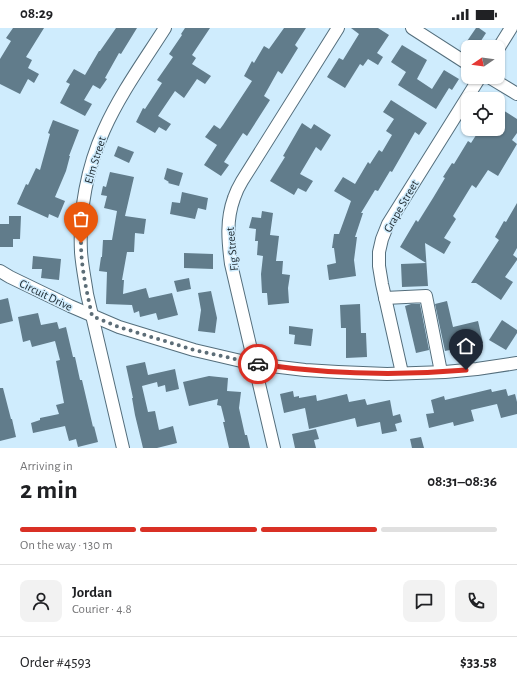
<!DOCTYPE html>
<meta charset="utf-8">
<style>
body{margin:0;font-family:"Alegreya Sans",sans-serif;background:#f2f2f2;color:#202124;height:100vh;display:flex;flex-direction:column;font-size:15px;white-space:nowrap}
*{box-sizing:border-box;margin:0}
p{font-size:13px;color:#757577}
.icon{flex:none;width:22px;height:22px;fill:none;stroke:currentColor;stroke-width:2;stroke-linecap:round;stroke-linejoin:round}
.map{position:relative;height:420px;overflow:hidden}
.panel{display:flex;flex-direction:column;background:#fff;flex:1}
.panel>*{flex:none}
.needle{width:26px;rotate:257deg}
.fabs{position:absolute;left:461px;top:12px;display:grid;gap:8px}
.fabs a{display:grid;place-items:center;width:44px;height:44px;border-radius:8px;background:#fff;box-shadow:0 1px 3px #0004;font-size:20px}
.pin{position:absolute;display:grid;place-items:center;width:34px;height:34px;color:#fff;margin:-41px -17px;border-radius:50% 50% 50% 0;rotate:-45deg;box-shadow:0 0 4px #0007}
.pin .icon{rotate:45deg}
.courier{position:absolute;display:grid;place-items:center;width:40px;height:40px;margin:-20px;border:3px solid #d93025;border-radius:50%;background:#fff;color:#222;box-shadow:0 1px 5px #0007}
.head em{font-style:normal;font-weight:600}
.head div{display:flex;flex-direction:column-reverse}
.head{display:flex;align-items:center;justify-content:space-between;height:68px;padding:0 20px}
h1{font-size:26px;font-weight:600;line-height:30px}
.bar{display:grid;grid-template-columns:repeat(4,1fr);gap:6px 4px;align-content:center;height:48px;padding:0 20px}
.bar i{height:5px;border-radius:3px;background:#e0e0e0}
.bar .selected{background:#d93025}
.bar p{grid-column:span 4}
.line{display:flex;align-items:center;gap:10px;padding:0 20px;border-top:1px solid #e0e0e0}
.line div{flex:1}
.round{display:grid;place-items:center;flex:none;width:42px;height:42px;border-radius:8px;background:#f2f2f2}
.status{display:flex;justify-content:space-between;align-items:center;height:28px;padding:0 20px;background:#fff;direction:ltr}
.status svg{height:11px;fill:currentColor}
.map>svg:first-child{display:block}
.building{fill:#617c8b}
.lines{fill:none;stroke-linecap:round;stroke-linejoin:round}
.minor-casing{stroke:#546e7c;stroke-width:14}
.minor{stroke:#fff;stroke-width:12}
.done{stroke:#5c6d77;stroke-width:4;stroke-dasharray:0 7.2}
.route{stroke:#d93025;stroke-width:5}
.labels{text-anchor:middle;stroke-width:3;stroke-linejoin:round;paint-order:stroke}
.street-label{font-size:12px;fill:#1e292f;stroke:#cfecfd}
</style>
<div class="status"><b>08:29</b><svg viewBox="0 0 49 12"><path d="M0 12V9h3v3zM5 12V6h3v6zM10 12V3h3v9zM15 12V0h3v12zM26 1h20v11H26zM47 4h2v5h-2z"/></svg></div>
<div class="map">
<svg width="517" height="420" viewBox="0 0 517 420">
<rect width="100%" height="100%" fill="#cfecfd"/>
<g class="building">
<polygon points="13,0 44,0 26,29 32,32 28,40 39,46 34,55 28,51 20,66 0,56 0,31 11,13 6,10"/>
<polygon points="116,0 137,0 121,26 119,25 105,50 107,51 100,61 93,57 84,72 92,76 85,88 60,75 70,56 66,54 74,41 85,47 99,23 100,23"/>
<polygon points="185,0 210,0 192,27 196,30 192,36 211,48 205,56 197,51 184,70 175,63 158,88 171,96 166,103 159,99 155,105 136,94 143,80 145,81 162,55 157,52 173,29 169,26 182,7 181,6"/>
<polygon points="284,0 306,0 295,17 298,20 282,46 278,43 264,68 270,72 247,108 243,105 224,134 229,137 221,148 204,137 217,117 205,109 214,97 220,101 223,97 252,53 244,48 252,33 254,35 264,18 269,21"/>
<polygon points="351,0 378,0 389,7 377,25 383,29 378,37 368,31 363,38 360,36 345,60 327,49 339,30 343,32 359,6"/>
<polygon points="476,0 479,0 486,5 477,19 463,19"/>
<polygon points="402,17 427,32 417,51 432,61 444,42 459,51 452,62 449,60 436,81 398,57 406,44 391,34"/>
<polygon points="391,72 427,95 419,107 415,104 392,144 390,143 378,163 375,162 361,185 363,185 355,209 357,209 354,232 356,248 329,252 327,237 336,235 334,220 332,220 334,206 339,206 351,173 334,163 343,149 355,156 368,134 370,136 379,122 382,124 392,107 386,103 394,91 383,84"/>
<polygon points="498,79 517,91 517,105 512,112 517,116 498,148 488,142 476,160 472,157 453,188 456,191 444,210 451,214 444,226 425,215 428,258 402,259 401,236 426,235 400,219 416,192 418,194 433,170 445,150 443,149 452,135 454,136 468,113 471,115 480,101 498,101"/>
<polygon points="53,92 79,102 69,128 70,128 66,143 55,169 65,173 58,190 49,186 48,190 17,176 26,156 28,157 36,140 40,142 50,106 48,105"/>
<polygon points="302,95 311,101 314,96 331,107 321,123 316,119 300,146 313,153 306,164 298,160 294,167 270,153 285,129 283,128"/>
<polygon points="118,118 134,124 129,135 114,128"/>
<polygon points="167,140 183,145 179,158 168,155 169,154 164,151"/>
<polygon points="110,144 134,149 125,188 146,191 144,206 135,205 134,224 127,224 122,252 124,252 123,266 146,260 149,270 172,265 178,287 158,292 156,285 140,289 139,283 134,285 132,277 106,276 107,244 99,243 101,229 102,229 103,212 112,212 117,183 104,180 107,168 101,167 103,158 106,159"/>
<polygon points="182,164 208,170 206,182 198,180 195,191 170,186 172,174 180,175"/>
<polygon points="517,175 517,220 513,227 517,230 517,232 505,249 513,254 501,272 476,255 471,255 499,212 495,209 504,193 506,194"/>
<polygon points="262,183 273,185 270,207 279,208 276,233 283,233 282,246 290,247 288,260 289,275 268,277 267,265 262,265 261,246 263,228 257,227 258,213 255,213 256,201 249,200 252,189 261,190"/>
<polygon points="9,188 21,188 20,211 13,211 13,219 0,219 0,196 9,196"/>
<polygon points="184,225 213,226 213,241 184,240"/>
<polygon points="33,228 61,231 59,252 41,250 42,241 32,241"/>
<polygon points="189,250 191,261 177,264 174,253"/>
<polygon points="211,263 217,290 215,305 198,303 201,282 198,265"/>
<polygon points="8,270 13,293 0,296 0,272"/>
<polygon points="447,273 453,299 478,293 483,315 445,323 435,276"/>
<polygon points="360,276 361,305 366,305 367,329 346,330 346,300 341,300 340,277"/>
<polygon points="411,276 420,276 429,322 416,325 405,278"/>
<polygon points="38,285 41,297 57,294 59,301 66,299 73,329 75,329 80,352 82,352 93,399 94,398 98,414 78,419 76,411 69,413 65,398 33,405 31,395 40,392 40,390 59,386 56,377 64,375 56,333 60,332 55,313 32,319 30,312 23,314 18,289"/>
<polygon points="502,292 517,302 517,305 506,322 489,312"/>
<polygon points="289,298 313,301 311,318 294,316 295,307 289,306"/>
<polygon points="145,334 148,347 175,341 179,361 166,364 165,357 158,359 157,354 142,358 148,384 155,383 159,402 173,398 177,415 157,420 143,420 135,387 132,370 133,370 126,338"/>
<polygon points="209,348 228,350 227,363 241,364 239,380 245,407 247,407 250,420 229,420 223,394 225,394 221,378 217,377 218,371 189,378 183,354"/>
<polygon points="0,360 3,360 11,391 12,391 16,409 0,413"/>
<polygon points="491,361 492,364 506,361 508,368 515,366 517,374 517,386 501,390 497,376 471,382 474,393 454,398 453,394 429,400 426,386 434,385 431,372 444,368 445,372"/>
<polygon points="293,363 294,369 299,368 299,370 316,367 317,373 347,366 349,374 365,371 367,377 390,372 393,388 400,386 402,394 395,396 397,403 382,406 380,394 357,399 355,390 309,401 305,380 284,385 280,366"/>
<polygon points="316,401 319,411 314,412 316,420 295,420 292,406"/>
<polygon points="421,409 424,420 412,420 410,411"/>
</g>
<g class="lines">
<defs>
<g id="minor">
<polyline points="412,0 468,36"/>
<polyline points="498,21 511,0"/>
<polyline points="489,49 517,66"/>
<polyline points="0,243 10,249 70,278 119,299 194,322 254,336 305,342 338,344 387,346 445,344 477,341 517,335"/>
<polyline points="385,270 426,268 441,344"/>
<polyline points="402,345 382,256 379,238 379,224 382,211 388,196 480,49"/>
<path d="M123 420 87 266C85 252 82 238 81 224 79 183 87 139 104 102 120 66 144 33 165 0"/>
<path d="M274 420 231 236C228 213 226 192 234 170 236 164 239 158 242 153L338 0"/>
</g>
</defs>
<use href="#minor" class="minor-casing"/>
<use href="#minor" class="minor"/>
</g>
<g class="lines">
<path class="done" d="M81 215C81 240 87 264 92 288L119 299 194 322 258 336"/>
<path class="route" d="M258 336C327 346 397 348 466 342"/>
</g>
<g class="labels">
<g class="street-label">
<text transform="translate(95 132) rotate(-73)" y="4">Elm Street</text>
<text transform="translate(401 178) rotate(-60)" y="4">Grape Street</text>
<text transform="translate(232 221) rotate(-96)" y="4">Fig Street</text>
<text transform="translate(46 267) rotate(26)" y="4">Circuit Drive</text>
</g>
</g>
</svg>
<div class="fabs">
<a><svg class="needle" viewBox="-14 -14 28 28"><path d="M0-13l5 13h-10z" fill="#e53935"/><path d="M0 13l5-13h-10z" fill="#757577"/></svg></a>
<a><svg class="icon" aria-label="locate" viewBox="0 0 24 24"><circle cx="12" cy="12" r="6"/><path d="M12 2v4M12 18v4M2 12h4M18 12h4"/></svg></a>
</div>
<div class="pin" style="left:81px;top:215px;background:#ea580c"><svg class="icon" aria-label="bag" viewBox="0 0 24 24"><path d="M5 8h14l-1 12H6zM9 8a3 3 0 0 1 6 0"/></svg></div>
<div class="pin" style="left:466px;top:342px;background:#1f2937"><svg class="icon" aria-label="home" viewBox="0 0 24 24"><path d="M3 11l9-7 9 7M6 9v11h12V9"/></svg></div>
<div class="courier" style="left:258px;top:336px"><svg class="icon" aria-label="car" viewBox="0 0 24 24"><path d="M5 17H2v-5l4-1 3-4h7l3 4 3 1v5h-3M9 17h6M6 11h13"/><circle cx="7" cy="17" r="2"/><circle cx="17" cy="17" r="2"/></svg></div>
</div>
<section class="panel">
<div class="head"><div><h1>2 min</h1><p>Arriving in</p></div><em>08:31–08:36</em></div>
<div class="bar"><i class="selected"></i><i class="selected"></i><i class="selected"></i><i></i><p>On the way · 130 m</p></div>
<div class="line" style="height:72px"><a class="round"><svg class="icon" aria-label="person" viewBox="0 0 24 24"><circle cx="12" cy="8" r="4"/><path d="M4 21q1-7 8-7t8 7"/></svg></a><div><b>Jordan</b><p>Courier · 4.8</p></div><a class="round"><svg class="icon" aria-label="chat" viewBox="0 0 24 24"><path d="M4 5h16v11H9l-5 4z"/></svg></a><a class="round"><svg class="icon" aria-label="phone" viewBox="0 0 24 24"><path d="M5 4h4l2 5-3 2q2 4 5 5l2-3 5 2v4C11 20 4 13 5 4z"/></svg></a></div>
<div class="line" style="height:52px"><div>Order #4593</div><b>$33.58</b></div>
</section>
